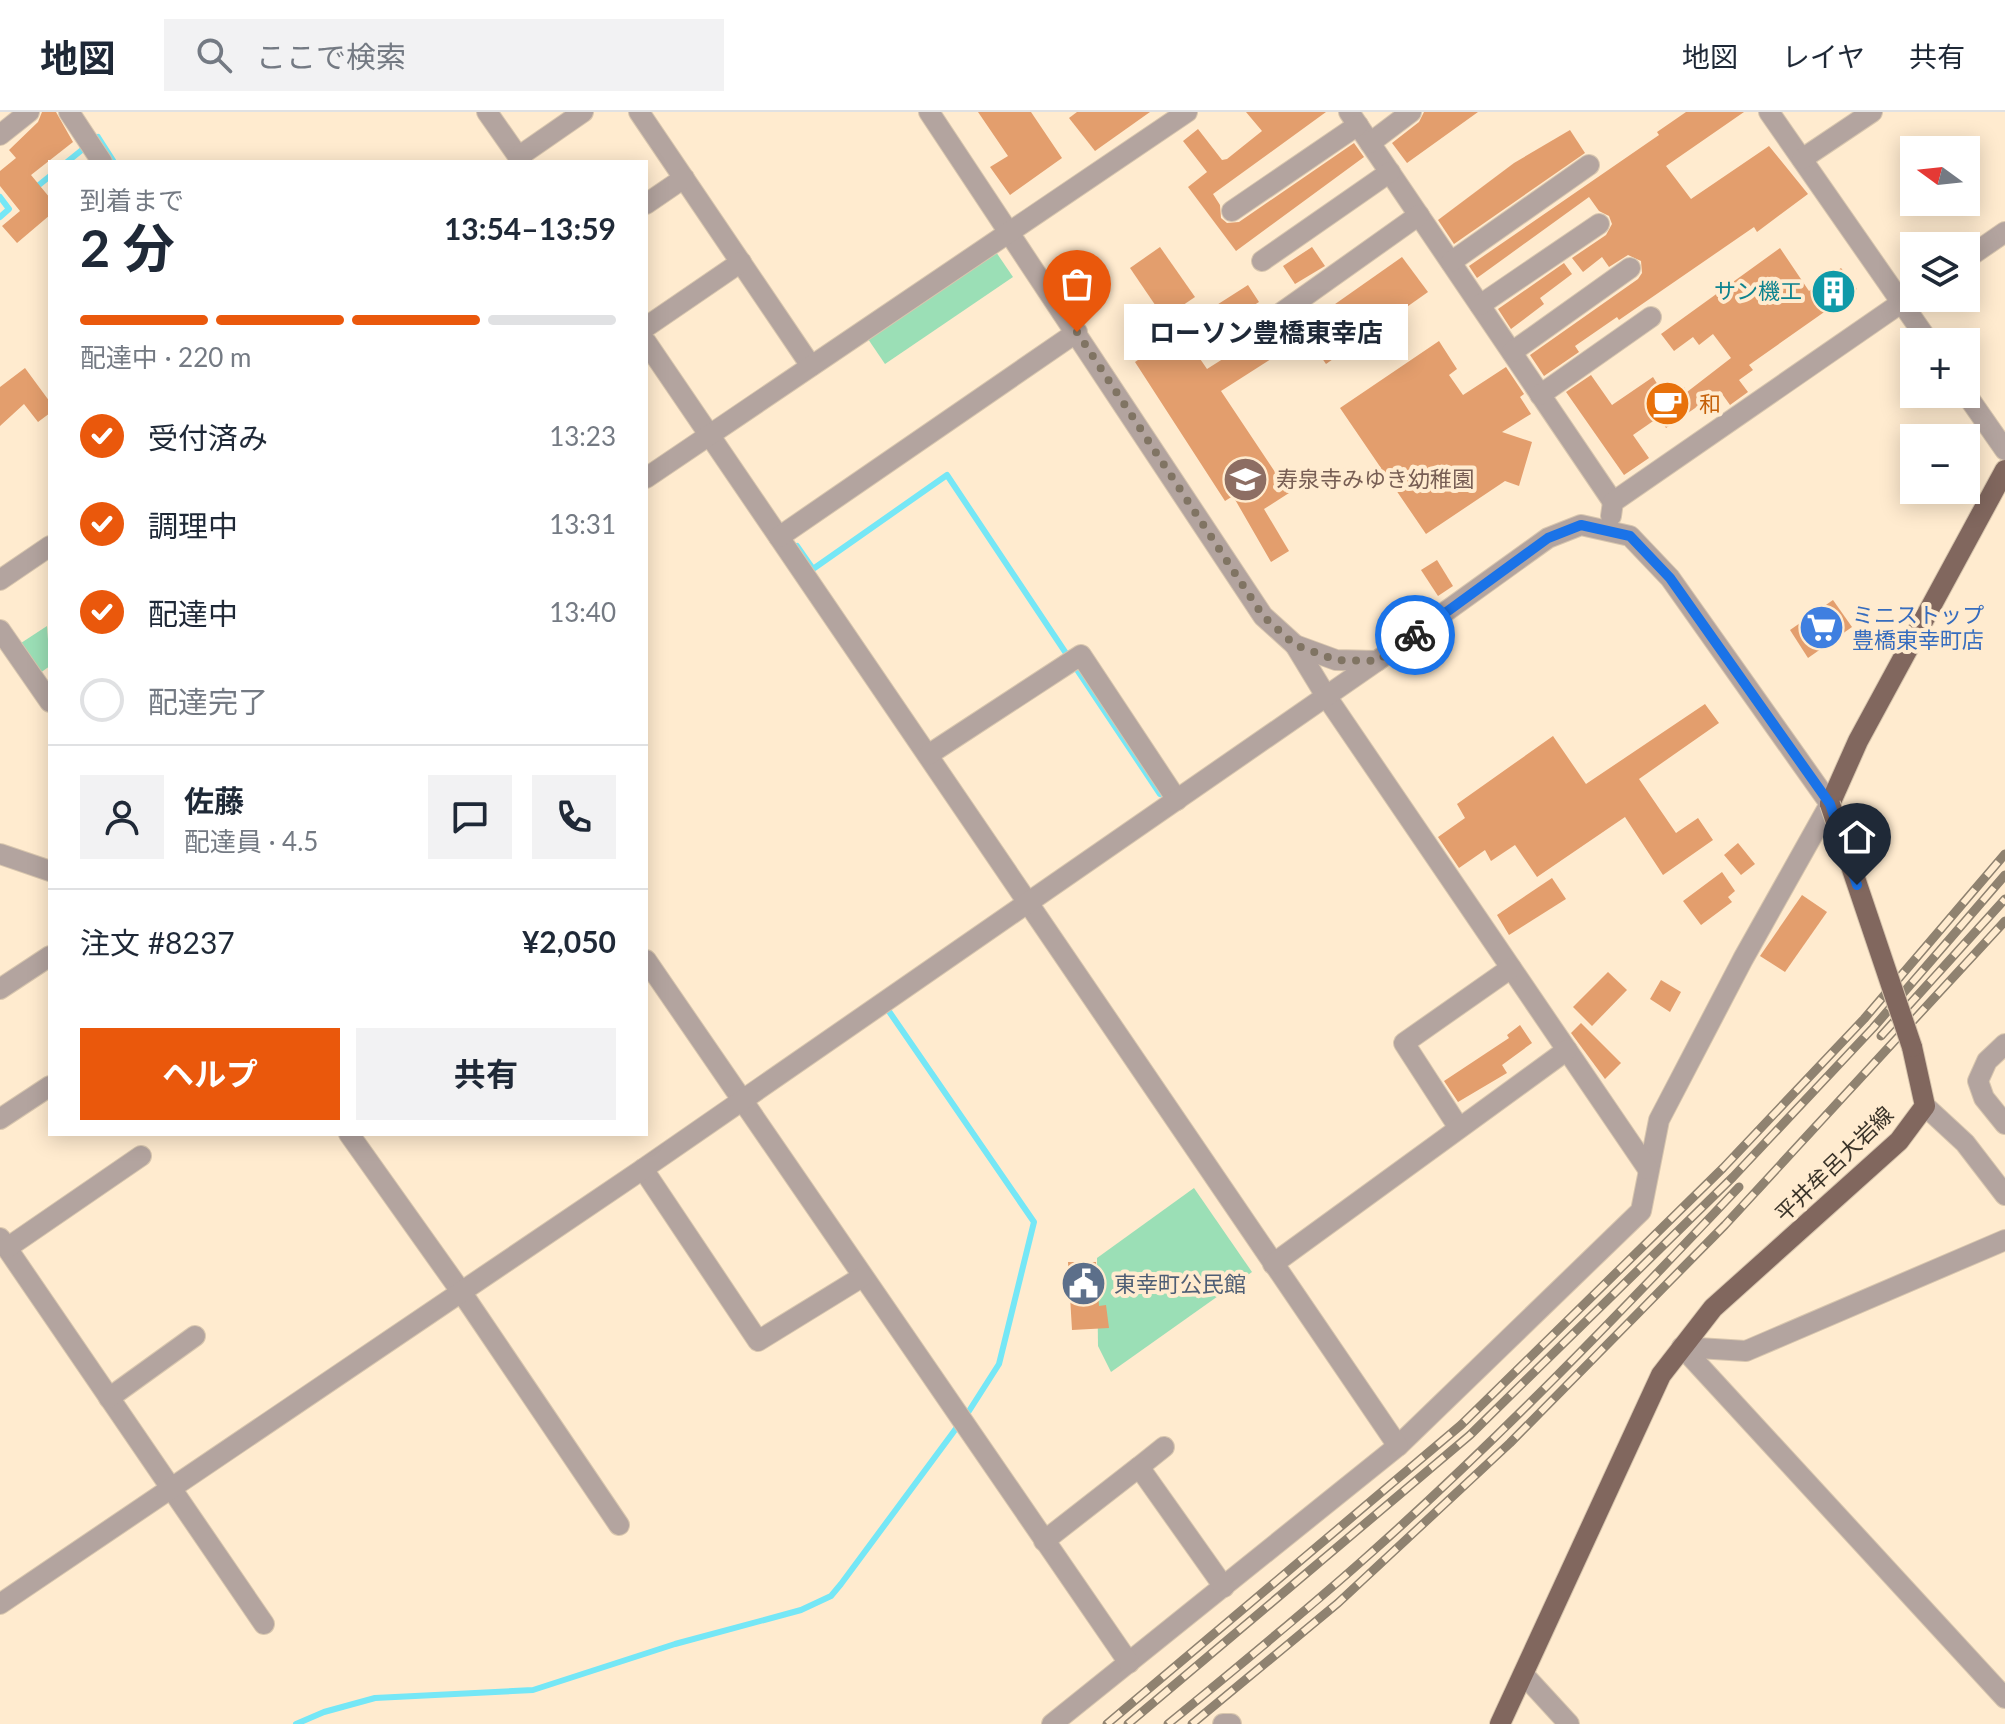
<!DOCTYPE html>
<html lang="ja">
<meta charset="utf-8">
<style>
body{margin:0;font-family:Lato,"Noto Sans JP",sans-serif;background:#f2f2f3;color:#1f2937;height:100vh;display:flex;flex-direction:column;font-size:30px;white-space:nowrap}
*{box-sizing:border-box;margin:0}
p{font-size:26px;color:#747a83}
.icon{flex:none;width:44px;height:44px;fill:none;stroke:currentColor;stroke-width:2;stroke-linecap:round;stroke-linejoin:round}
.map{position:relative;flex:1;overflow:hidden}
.side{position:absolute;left:48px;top:48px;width:600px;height:976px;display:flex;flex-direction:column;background:#fff;border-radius:0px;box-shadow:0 4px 20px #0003}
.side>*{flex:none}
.needle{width:52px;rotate:285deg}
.controls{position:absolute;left:1900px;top:24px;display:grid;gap:16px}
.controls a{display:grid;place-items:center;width:80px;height:80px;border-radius:0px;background:#fff;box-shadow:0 4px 20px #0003;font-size:40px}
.pin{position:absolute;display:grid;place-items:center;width:68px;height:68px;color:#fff;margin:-82px -34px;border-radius:50% 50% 50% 0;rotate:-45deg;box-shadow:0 0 8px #0007}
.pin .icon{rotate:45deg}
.courier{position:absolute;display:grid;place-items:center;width:80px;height:80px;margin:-40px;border:6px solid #1a73e8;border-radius:50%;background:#fff;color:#222;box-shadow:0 2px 10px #0007}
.bubble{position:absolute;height:56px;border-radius:0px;background:#fff;box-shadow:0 4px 20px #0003;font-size:26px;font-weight:700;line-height:56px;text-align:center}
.overview em{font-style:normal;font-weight:700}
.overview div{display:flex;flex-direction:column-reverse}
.overview{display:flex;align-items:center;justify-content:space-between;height:136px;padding:0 32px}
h1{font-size:52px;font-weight:700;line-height:60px}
.bar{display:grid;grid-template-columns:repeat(4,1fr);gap:12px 8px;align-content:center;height:96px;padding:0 32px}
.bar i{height:10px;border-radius:6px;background:#e0e1e3}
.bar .on{background:#ea580c}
.bar p{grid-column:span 4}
.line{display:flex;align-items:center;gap:20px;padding:0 32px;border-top:2px solid #e0e1e3}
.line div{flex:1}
.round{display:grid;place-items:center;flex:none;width:84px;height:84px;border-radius:0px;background:#f2f2f3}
ol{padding:0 32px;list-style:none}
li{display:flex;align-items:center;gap:24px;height:88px}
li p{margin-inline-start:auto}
li .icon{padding:8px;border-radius:50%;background:#ea580c;color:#fff;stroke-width:4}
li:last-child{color:#747a83}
li i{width:44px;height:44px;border:4px solid #e0e1e3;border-radius:50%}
.cta{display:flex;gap:16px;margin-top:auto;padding:16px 32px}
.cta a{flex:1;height:92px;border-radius:0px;background:#ea580c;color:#fff;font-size:32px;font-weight:700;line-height:92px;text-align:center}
.cta a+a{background:#f2f2f3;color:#1f2937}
header{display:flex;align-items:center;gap:48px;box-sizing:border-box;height:112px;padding:0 40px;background:#fff;border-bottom:2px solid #e0e1e3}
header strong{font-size:38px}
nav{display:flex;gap:44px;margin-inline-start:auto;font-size:28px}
.search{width:560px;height:72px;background:#f2f2f3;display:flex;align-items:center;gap:20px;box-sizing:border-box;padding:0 28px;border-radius:0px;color:#747a83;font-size:30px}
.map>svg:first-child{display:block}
.green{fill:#9bdfb6}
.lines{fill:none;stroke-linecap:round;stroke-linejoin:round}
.stream{stroke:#75e7f6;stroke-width:6}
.building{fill:#e39e6d}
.minor-casing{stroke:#d8c6ae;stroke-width:22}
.major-casing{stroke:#d8c6ae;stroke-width:22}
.minor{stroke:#b3a49f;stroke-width:20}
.major{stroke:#81675e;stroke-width:20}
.rail-casing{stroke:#8f8270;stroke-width:9}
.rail{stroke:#ffebcf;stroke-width:6;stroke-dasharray:18;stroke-linecap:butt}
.major-bridge-casing{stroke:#d8c6ae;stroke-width:22;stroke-linecap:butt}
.major-bridge{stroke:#81675e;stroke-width:20}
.done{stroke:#807463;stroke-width:8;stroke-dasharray:0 14.4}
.route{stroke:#1a73e8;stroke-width:10}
.labels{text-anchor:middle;stroke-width:8;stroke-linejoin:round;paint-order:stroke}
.culture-label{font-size:22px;fill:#0d838f;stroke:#ffebcf;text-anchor:end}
.food-label{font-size:22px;fill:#c56008;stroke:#ffebcf;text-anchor:start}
.education-label{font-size:22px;fill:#785e54;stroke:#ffebcf;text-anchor:start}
.shop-label{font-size:22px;fill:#366cbe;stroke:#ffebcf;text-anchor:start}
.street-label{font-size:22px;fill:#3b3429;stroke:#ffebcf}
.service-label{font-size:22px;fill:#4e5e75;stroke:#ffebcf;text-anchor:start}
</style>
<header>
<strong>地図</strong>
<div class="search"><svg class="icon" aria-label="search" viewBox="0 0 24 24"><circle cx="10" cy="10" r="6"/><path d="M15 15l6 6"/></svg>ここで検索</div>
<nav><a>地図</a><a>レイヤ</a><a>共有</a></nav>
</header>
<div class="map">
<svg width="2005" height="1612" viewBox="0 0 2005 1612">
<rect width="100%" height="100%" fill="#ffebcf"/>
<g class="green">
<polygon points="996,140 1013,165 885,252 868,227"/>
<polygon points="47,514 50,554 40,561 21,531"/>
<polygon points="1194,1076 1252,1160 1111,1260 1098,1234 1097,1146"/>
</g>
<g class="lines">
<g class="stream">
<polyline points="67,50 98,25 114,50"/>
<polyline points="34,77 50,64"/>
<polyline points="0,85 9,97 0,105"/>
<polyline points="797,434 813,457 947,363 1160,682"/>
<polyline points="296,1612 324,1600 375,1586 533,1578 675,1532 801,1498 831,1484 841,1472 969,1299 999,1252 1034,1110 886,895"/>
</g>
</g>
<g class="building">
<polygon points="42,0 56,0 73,30 31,63 50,86 50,103 17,131 2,114 20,99 0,74 0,59 16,46 9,38 38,10"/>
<polygon points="978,0 1031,0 1062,46 1010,83 990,55 1008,44"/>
<polygon points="1077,0 1150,0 1095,39 1069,6"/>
<polygon points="1246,0 1326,0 1213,82 1220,93 1221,106 1227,111 1239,110 1354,31 1364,45 1236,139 1188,75 1207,60 1183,29 1198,17 1222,48 1227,47 1262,19"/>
<polygon points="1424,0 1478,0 1407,51 1392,31 1419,10"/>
<polygon points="1686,0 1744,0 1666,54 1691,87 1769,34 1808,82 1757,120 1754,115 1619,208 1617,205 1575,234 1579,240 1544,264 1530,243 1638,167 1642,161 1641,149 1628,143 1609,155 1602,145 1583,160 1572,146 1606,123 1612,112 1609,104 1599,99 1589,85 1477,166 1469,154 1659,23 1657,20"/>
<polygon points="1570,18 1585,41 1454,132 1438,108 1514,51"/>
<polygon points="1160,135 1195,185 1164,206 1130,156"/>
<polygon points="1312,135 1325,154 1295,172 1283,154"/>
<polygon points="1780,136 1809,179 1841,156 1857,177 1749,253 1753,258 1739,268 1748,280 1730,293 1720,279 1666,316 1659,305 1633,323 1649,346 1624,363 1566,280 1591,263 1612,293 1653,265 1661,278 1674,270 1679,278 1684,275 1687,280 1731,246 1713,222 1699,233 1693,225 1674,239 1661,222"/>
<polygon points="1402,145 1428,180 1326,252 1301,216"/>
<polygon points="1564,151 1572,162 1540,186 1544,192 1511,217 1498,197"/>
<polygon points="1248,173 1259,190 1241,201 1271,247 1221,279 1289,381 1264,397 1289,439 1271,450 1233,384 1225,389 1135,250 1181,219 1207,257 1237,238 1212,196"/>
<polygon points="1439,229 1457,257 1449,263 1463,283 1506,255 1524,282 1520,285 1531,302 1502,320 1532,330 1519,374 1505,369 1426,422 1340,296"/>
<polygon points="25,256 50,290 50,301 38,310 24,292 0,314 0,275"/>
<polygon points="1437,448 1453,474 1438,484 1421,458"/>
<polygon points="1833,488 1852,515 1808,546 1790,518"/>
<polygon points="1705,592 1719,611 1639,667 1676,721 1698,706 1713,728 1663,763 1625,705 1537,765 1515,733 1491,749 1485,738 1459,756 1438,725 1465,706 1457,692 1553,624 1586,672"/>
<polygon points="1738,731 1755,752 1741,763 1724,743"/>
<polygon points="1722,760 1735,779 1728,785 1732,790 1701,813 1683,789"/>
<polygon points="1552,766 1566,787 1509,823 1497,803"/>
<polygon points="1802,783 1827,800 1785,860 1760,844"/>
<polygon points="1608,860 1627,878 1592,914 1573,895"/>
<polygon points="1661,868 1681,880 1670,900 1650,887"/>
<polygon points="1581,911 1621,951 1605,967 1571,921"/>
<polygon points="1520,913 1532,931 1502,953 1507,961 1458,990 1444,969 1509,926 1507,923"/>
<polygon points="1068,1150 1096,1150 1099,1194 1106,1193 1109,1216 1072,1218"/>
</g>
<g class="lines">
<defs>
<g id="minor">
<polyline points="69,0 102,50"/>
<polyline points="487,0 522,50"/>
<polyline points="639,0 811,254"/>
<polyline points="929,0 1263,504 1295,533 1336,548 1377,549 1548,426 1581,413 1630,424 1670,466 1830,692 1743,847 1659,1008 1641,1099 1398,1334 1052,1612"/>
<polyline points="1349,0 1613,390"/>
<polyline points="1769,0 1929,230"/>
<polyline points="0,23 29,0"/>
<polyline points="1370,31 1411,0"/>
<polyline points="518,45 583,0"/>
<polyline points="1802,47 1872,0"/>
<polyline points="646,92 684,66"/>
<polyline points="1232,99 1358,13"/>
<polyline points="1966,147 2005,120"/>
<polyline points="1262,149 1390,60"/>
<polyline points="1451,150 1589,53"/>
<polyline points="1480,193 1599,112"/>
<polyline points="1274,206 1419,103"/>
<polyline points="646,215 741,150"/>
<polyline points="646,230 1398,1334"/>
<polyline points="1512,240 1630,156"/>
<polyline points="1966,282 2005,338"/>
<polyline points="1540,283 1651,205"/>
<polyline points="646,366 1187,0"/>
<polyline points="1611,404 1613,390 1914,182"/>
<polyline points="779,425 1077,220"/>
<polyline points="0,468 50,434"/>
<polyline points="0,518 50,590"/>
<polyline points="1295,533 1326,584 1648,1057"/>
<polyline points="928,643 1081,543 1177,688"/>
<polyline points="0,742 50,759"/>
<polyline points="646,848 1129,1551"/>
<polyline points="0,877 50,844"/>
<polyline points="2005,932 1987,949 1978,969 1984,986 2005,1012"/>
<polyline points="1925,994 1965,1031 2005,1083"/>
<polyline points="0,1007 50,974"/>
<polyline points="1459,1016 1404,931 1511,856"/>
<polyline points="349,1022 462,1181 619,1413"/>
<polyline points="643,1057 758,1229 862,1165"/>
<polyline points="0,1126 264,1512"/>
<polyline points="7,1136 141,1044"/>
<polyline points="1273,1152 1567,938"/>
<polyline points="1682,1235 2005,1586"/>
<polyline points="1682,1235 1746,1239 2005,1128"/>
<polyline points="109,1286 195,1224"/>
<polyline points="1139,1355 1164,1335"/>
<polyline points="1044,1429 1139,1355 1224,1475"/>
<polyline points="0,1492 643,1057 1377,549"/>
<polyline points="1524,1563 1569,1612"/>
<polyline points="1223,1612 1231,1612"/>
</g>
<g id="major">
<polyline points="1830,692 1858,629 2005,358"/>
<polyline points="1500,1612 1661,1263 1713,1196 1899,1029 1925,994 1912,935"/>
</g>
</defs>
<use href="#minor" class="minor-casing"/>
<use href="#major" class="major-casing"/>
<use href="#minor" class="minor"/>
<use href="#major" class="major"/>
<defs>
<g id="rail">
<polyline points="1881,924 2005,787"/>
<polyline points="1107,1612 1461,1313 1723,1056 1864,907 2005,742"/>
<polyline points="1128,1612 1470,1323 1733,1065 1873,916 2005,763"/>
<path d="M1168 1612C1234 1558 1300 1504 1363 1448 1495 1331 1618 1203 1739 1075"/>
<polyline points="1192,1612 1338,1491 1510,1331 1725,1113 2005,809"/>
</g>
</defs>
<use href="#rail" class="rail-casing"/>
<use href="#rail" class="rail"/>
<defs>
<polyline id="major-bridge" points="1830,692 1912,935"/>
</defs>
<use href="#major-bridge" class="major-bridge-casing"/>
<use href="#major-bridge" class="major-bridge"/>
</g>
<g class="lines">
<polyline class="done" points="1077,220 1263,504 1295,533 1336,548 1377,549 1415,523"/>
<polyline class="route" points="1415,523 1548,426 1581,413 1630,424 1670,466 1830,692 1857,773"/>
</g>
<defs>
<symbol id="building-disc" viewBox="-11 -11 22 22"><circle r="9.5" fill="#0f9aa8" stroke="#ffebcf"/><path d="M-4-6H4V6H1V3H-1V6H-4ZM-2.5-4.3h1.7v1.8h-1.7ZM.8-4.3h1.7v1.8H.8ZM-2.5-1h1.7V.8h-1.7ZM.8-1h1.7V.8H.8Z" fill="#fff"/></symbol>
<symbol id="cafe-disc" viewBox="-11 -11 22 22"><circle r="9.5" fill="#e8710a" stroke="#ffebcf"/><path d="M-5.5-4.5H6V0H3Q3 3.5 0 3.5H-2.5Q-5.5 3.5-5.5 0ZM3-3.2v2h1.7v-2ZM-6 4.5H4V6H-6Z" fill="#fff"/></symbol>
<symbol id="school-disc" viewBox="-11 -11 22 22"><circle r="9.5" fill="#8d6e63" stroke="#ffebcf"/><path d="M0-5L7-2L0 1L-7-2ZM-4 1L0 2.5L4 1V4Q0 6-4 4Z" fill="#fff"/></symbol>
<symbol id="supermarket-disc" viewBox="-11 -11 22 22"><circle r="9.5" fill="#3f7fe0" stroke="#ffebcf"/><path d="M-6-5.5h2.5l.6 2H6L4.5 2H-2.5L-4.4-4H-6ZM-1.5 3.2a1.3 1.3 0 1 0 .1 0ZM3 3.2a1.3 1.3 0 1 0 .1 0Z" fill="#fff"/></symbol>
<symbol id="civic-disc" viewBox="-11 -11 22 22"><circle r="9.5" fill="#5c6f8a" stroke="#ffebcf"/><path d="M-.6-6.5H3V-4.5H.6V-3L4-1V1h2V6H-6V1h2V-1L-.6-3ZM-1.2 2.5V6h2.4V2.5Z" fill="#fff"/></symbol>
</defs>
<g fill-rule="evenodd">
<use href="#building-disc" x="1808" y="154" width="51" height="51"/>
<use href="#cafe-disc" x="1642" y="266" width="51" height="51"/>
<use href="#school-disc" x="1220" y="342" width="51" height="51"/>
<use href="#supermarket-disc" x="1796" y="490" width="51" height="51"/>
<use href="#civic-disc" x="1058" y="1146" width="51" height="51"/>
</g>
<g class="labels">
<g class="culture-label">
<text x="1802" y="187">サン機工</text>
</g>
<g class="food-label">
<text x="1699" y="300">和</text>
</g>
<g class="education-label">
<text x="1276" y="375">寿泉寺みゆき幼稚園</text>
</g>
<g class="shop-label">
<text x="1852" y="511">ミニストップ<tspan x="1852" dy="25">豊橋東幸町店</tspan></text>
</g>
<g class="street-label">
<text transform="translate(1834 1052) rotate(-44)" y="8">平井牟呂大岩線</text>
</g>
<g class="service-label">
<text x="1114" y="1180">東幸町公民館</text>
</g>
</g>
</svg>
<div class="controls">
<a><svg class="needle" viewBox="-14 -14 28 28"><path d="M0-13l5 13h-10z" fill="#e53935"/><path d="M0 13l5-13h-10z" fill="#747a83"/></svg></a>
<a><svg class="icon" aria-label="layers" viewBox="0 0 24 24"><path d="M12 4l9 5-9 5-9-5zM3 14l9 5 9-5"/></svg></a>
<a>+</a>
<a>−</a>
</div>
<div class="pin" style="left:1077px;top:220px;background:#ea580c"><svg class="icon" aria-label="bag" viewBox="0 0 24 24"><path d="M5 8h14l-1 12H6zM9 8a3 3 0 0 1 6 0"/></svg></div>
<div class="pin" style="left:1857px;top:773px;background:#1f2937"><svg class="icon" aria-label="home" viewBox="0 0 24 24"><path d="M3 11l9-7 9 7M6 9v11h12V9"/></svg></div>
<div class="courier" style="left:1415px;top:523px"><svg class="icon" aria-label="bike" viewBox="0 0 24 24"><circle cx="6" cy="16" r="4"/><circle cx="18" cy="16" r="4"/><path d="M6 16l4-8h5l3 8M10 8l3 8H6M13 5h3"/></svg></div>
<div class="bubble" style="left:1124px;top:192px;width:284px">ローソン豊橋東幸店</div>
<section class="side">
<div class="overview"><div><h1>2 分</h1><p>到着まで</p></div><em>13:54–13:59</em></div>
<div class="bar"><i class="on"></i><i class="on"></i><i class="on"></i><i></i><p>配達中 · 220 m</p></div>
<ol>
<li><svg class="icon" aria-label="check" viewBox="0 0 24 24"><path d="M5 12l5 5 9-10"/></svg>受付済み<p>13:23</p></li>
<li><svg class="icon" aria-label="check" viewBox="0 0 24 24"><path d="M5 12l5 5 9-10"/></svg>調理中<p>13:31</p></li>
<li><svg class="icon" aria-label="check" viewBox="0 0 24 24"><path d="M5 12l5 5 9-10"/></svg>配達中<p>13:40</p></li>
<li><i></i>配達完了</li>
</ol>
<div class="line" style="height:144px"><a class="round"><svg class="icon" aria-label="person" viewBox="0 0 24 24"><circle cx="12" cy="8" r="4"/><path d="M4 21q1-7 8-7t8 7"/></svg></a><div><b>佐藤</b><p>配達員 · 4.5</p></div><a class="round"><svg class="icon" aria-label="chat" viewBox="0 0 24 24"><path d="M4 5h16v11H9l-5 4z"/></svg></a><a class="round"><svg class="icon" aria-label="phone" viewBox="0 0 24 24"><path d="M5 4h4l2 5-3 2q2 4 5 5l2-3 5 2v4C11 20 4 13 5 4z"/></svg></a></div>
<div class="line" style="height:104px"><div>注文 #8237</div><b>¥2,050</b></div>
<div class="cta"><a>ヘルプ</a><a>共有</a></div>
</section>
</div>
